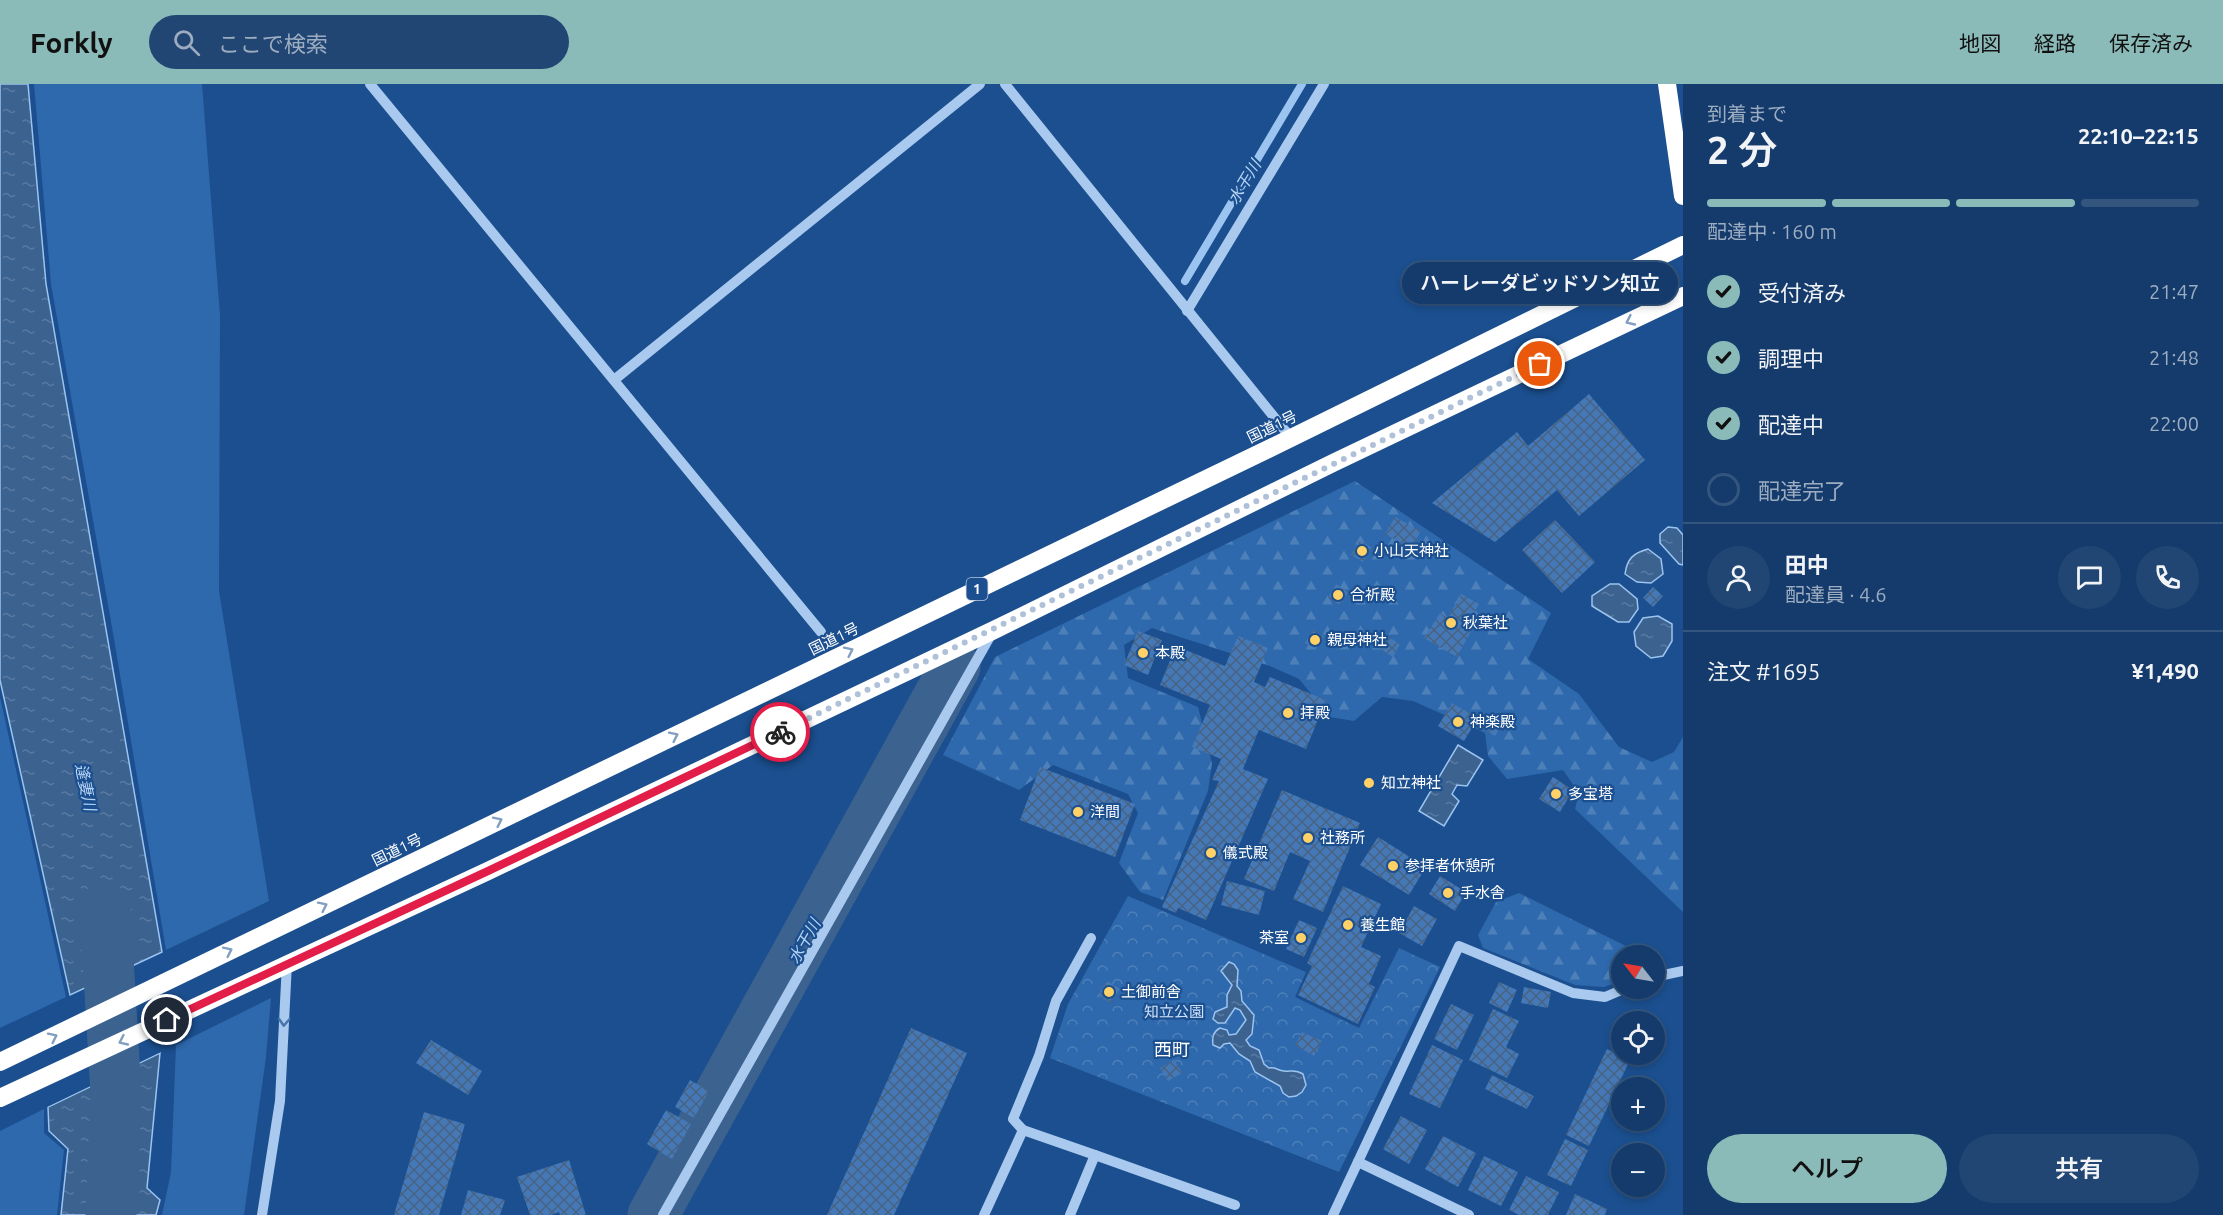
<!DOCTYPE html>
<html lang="ja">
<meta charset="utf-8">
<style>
body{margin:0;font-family:Ubuntu,"Noto Sans JP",sans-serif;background:#214673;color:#f1f3f6;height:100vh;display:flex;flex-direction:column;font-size:22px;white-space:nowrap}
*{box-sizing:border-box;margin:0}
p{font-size:20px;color:#9dadc1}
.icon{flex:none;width:33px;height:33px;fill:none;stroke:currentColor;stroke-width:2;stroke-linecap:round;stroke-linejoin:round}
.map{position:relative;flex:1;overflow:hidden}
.details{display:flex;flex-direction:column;background:#143b6b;width:540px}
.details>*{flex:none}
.needle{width:39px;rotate:301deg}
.controls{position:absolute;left:1611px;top:861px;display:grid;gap:12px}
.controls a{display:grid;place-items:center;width:54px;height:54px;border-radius:50%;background:#143b6b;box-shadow:0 3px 9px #0003,0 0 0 2px #33557e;font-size:30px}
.pin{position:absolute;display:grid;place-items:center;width:51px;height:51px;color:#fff;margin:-26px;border:3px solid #fff;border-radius:50%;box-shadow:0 2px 6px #0007}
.courier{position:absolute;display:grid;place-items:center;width:60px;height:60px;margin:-30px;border:4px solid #e11d48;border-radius:50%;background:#fff;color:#222;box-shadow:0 2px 8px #0007}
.bubble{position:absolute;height:42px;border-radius:21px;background:#143b6b;box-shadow:0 3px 9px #0003,0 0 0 2px #33557e;font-size:20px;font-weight:600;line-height:42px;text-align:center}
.summary em{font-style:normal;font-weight:600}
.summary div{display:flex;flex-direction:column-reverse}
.summary{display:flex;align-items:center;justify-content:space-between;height:102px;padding:0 24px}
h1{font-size:39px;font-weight:600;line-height:45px}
.bar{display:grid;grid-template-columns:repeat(4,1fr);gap:9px 6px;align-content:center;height:72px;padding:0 24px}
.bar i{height:8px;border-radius:4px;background:#33557e}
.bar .active{background:#8bbbb9}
.bar p{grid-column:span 4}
.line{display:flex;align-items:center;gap:15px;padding:0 24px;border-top:2px solid #33557e}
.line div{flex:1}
.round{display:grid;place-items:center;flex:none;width:63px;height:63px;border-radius:32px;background:#214673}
ol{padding:0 24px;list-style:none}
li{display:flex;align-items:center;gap:18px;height:66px}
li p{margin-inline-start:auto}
li .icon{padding:6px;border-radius:50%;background:#8bbbb9;color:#111;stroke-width:4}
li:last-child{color:#9dadc1}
li i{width:33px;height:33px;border:3px solid #33557e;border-radius:50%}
.primary-button{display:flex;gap:12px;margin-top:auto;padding:12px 24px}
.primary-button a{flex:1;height:69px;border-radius:36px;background:#8bbbb9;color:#111;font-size:24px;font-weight:600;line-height:69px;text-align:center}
.primary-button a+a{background:#214673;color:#f1f3f6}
header{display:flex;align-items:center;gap:36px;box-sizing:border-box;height:84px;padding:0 30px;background:#8bbbb9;color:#111}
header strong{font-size:28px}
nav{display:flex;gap:33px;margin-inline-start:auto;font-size:21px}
.search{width:420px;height:54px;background:#214673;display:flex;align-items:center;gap:15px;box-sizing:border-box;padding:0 21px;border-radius:33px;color:#9dadc1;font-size:22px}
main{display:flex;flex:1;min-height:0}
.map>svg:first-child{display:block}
.grass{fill:#2e69ad}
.forest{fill:url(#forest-firs)}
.park{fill:url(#park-crowns)}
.water{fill:url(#water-ripples);stroke:#9cc4f0;stroke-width:1.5}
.pier{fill:#1b4f8f}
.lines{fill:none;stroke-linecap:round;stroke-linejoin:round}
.stream{stroke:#9cc4f0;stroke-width:8}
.river{stroke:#3c6290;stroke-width:51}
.building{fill:url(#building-cross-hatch)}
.minor{stroke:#a9c9ee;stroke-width:10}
.highway{stroke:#fff;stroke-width:18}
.oneway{stroke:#829ec1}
.oneway2{stroke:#4674ac}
.done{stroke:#afc1d8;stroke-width:6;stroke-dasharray:0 10.8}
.route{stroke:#e11d48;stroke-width:8}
.poi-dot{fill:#ffd166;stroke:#1b4f8f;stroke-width:2}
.labels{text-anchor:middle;stroke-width:4.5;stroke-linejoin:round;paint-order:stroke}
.shield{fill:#1b4f8f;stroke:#bbcadd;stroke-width:1.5}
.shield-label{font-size:14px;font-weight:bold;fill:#fff}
.street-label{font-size:15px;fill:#fff;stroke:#1b4f8f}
.poi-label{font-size:15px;fill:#fff;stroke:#1b4f8f;text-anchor:start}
.park-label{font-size:15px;fill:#cfe3fa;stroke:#1b4f8f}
.water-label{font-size:16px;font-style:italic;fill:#b5d3f5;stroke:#1b4f8f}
.quarter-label{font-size:18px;fill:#fff;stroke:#1b4f8f}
</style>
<header>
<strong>Forkly</strong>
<div class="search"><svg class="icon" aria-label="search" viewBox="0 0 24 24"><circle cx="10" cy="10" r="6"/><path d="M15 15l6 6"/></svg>ここで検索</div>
<nav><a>地図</a><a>経路</a><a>保存済み</a></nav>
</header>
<main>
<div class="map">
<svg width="1683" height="1131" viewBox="0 0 1683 1131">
<defs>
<pattern id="forest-firs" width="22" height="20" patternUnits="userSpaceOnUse" patternTransform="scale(1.5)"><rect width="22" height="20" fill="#2e69ad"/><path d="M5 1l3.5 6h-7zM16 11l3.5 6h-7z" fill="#4d80b9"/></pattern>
<pattern id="park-crowns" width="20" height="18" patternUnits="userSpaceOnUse" patternTransform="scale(1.5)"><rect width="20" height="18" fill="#2e69ad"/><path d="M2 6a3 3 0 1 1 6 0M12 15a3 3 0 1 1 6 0" fill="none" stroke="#4d80b9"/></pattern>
<pattern id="water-ripples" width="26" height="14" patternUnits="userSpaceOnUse" patternTransform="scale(1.5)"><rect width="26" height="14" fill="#3c6290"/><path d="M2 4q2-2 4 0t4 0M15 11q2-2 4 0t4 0" fill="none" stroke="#597aa1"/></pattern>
<pattern id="building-cross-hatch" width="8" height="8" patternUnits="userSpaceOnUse" patternTransform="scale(1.5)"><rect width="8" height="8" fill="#4478b7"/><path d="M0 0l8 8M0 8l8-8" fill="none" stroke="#486282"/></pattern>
</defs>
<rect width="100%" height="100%" fill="#1b4f8f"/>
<g class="grass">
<polygon points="34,0 202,0 220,231 219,507 269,817 166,866 112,543 51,200"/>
<polygon points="0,613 66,913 0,944"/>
<polygon points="271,914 266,973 244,1131 162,1131 171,1088 176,961"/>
<polygon points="44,1025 44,1049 64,1066 57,1131 0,1131 0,1047"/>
</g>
<g class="forest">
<polygon points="1355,397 1551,529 1528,575 1579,610 1619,663 1652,678 1674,668 1683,653 1683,828 1575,725 1579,709 1563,686 1507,695 1488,672 1485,649 1413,617 1382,613 1354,637 1330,633 1299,595 1270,582 1152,544 1124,561 1128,594 1198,623 1212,679 1208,707 1163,816 1140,808 1119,779 1138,729 1128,710 1053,681 1019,706 943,671 995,573"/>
<polygon points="1519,809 1644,871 1622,872 1621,897 1604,903 1575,901 1483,864 1478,851 1496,818"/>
</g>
<polygon class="park" points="1128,812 1306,888 1295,913 1359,944 1399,864 1440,883 1339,1088 1050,974 1068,920"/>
<g class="water">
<polygon points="0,0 28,0 46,200 162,868 70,911 0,596"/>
<polygon points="1668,443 1677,444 1683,451 1683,481 1679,480 1660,459 1660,450"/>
<path d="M1648 465 1661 475 1663 490 1651 499 1637 498 1625 490C1627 475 1633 469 1648 465Z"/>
<polygon points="1610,500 1619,500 1637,515 1638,525 1629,538 1618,538 1592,522 1592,512"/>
<polygon points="1658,532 1672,540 1672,557 1663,572 1651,574 1636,562 1634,548 1643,534"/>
<polygon points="1458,661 1483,676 1467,702 1457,701 1452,710 1459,717 1444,742 1419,727"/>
<path d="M1229 878 1234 880 1238 886 1237 902 1241 907 1242 917 1254 931 1252 950 1246 956 1250 962 1259 966 1264 980 1269 984C1276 983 1277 986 1284 987 1291 988 1295 985 1303 990L1306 1001 1302 1008 1296 1012 1289 1013 1283 1009 1280 1002 1255 988 1250 977 1239 970 1230 959 1224 960 1220 964 1213 961C1212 953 1213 948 1220 944L1227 946 1229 951 1236 950 1246 936 1240 926 1235 924 1225 939H1218L1213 935 1215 928 1227 923V911L1232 901 1221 887Z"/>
<polygon points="160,969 147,1104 160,1116 156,1131 61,1131 68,1065 49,1047 48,1023"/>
</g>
<polygon class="pier" points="159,966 163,967 45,1024 47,1020"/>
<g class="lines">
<polyline class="stream" points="1185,197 1302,0"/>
<g class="river">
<polyline points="105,824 116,1009 111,1131"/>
<polyline points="653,1131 955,583"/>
</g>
</g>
<g class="building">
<polygon points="1589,310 1645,376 1579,432 1557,406 1495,458 1432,419 1517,348 1528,362"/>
<polygon points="1395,433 1421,447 1411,465 1385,450"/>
<polygon points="1555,436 1595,478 1562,509 1522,466"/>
<polygon points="1360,456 1372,464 1363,478 1351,471"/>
<polygon points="1336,500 1348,508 1340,521 1328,514"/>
<polygon points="1653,503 1663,512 1653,523 1643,514"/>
<polygon points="1461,510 1479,520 1465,544 1471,547 1457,573 1424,554 1440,529 1448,534"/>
<polygon points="1313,546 1324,553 1316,565 1305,559"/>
<polygon points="1138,547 1162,556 1148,591 1124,581"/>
<polygon points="1238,552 1268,564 1254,598 1265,603 1270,593 1326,616 1306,665 1259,646 1243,685 1268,695 1206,836 1178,824 1176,829 1162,823 1219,697 1212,696 1221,675 1192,663 1210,621 1160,601 1176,562 1225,582"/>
<polygon points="1388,553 1400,560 1393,573 1381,566"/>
<polygon points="1452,619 1478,634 1464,657 1438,642"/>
<polygon points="1489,630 1504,639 1495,652 1481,643"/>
<polygon points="1040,683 1135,720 1115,773 1020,736"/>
<polygon points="1553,693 1573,706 1560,728 1539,715"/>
<polygon points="1282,706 1360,739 1323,828 1293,815 1310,777 1290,768 1274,807 1244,795"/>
<polygon points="1378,753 1426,783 1409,811 1360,781"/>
<polygon points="1440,792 1466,808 1455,827 1429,810"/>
<polygon points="1227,797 1265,807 1259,831 1221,821"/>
<polygon points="1343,802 1381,820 1361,863 1381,872 1369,900 1375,903 1358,940 1298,911 1312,882 1307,879"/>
<polygon points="1414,822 1437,835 1422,862 1399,849"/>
<polygon points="1299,836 1317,844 1304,873 1286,865"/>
<polygon points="1107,897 1120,905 1110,919 1098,911"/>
<polygon points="1499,898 1517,906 1507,928 1489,919"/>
<polygon points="1524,903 1551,908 1548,924 1521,919"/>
<polygon points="1451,920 1474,931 1457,966 1434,955"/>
<polygon points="1493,925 1519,937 1506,963 1519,970 1507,994 1469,976"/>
<polygon points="911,944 967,969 894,1131 827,1131"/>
<polygon points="1302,948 1322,957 1314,972 1295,961"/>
<polygon points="431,956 482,987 468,1011 416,979"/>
<polygon points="1432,961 1463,976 1440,1024 1409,1010"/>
<polygon points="1607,965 1630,976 1589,1062 1566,1051"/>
<polygon points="1174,976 1182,989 1168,997 1160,984"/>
<polygon points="1492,991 1534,1012 1527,1025 1485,1005"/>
<polygon points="690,996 709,1007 694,1034 675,1023"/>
<polygon points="666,1026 691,1040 672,1075 647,1060"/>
<polygon points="424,1028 465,1040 439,1131 394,1131"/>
<polygon points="1401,1032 1427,1046 1409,1080 1383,1065"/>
<polygon points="1443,1052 1476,1069 1458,1103 1425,1085"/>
<polygon points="1565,1055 1588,1066 1571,1102 1547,1091"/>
<polygon points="1484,1072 1518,1088 1501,1122 1468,1106"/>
<polygon points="569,1076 586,1131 560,1131 559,1128 551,1131 530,1131 517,1093"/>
<polygon points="1526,1092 1559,1108 1548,1131 1519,1131 1509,1126"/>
<polygon points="468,1106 505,1116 500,1131 461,1131"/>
<polygon points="1575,1110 1607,1125 1605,1131 1566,1131"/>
</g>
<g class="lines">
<g class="minor">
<polyline points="370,0 821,548"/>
<polyline points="1005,0 1291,354"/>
<polyline points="1187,227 1324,0"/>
<polyline points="614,296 980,0"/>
<polyline points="1654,893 1683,887"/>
<polyline points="1023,1046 1095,1071"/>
<polyline points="1358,1078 1469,1131"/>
<polyline points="262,1131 280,1017 287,879"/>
<polyline points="663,1131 992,549"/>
<polyline points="984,1131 1023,1046 1013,1035 1039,972 1056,917 1091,854"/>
<polyline points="1070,1131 1095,1071 1235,1121"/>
<polyline points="1333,1131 1459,862 1573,909 1605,913 1626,904"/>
</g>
<g class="highway">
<polyline points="1667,0 1683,112"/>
<polyline points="0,978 1291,354 1683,161"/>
<polyline points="0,1014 488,787 994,546 1335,378 1683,212"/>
</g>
</g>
<defs><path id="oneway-chevron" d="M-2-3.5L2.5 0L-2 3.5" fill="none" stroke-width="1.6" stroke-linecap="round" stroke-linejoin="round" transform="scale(1.5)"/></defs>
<g class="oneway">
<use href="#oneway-chevron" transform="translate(1630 237) rotate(155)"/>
<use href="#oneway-chevron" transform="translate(849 567) rotate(-26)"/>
<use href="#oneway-chevron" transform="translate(674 652) rotate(-26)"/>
<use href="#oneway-chevron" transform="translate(498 737) rotate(-26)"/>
<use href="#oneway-chevron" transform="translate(323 822) rotate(-26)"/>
<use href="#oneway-chevron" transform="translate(228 867) rotate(-26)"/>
<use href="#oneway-chevron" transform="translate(53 953) rotate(-26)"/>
<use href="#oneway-chevron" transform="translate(123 957) rotate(155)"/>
</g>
<use class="oneway2" href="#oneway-chevron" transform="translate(284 938) rotate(93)"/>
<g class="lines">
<polyline class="done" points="780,648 1540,280"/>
<polyline class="route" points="167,936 488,787 780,648"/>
</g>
<g class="poi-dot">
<circle cx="1362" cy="467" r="6"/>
<circle cx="1338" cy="511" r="6"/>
<circle cx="1451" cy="539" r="6"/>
<circle cx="1315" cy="556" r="6"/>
<circle cx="1143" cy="569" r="6"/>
<circle cx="1288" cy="629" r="6"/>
<circle cx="1458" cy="638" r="6"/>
<circle cx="1369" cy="699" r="6"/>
<circle cx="1556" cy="710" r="6"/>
<circle cx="1078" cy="728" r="6"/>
<circle cx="1308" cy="754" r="6"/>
<circle cx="1211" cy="769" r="6"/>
<circle cx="1393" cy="782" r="6"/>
<circle cx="1448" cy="809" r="6"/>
<circle cx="1348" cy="841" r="6"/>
<circle cx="1301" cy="854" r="6"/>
<circle cx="1109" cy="908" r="6"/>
</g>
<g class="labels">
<rect class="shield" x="966.5" y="494" width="21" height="22" rx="4.5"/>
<g class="shield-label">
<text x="977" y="510">1</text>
</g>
<g class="street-label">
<text transform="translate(1272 343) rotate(-26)" y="5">国道1号</text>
<text transform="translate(834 555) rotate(-26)" y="5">国道1号</text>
<text transform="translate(397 766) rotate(-26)" y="5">国道1号</text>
</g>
<g class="poi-label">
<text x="1374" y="472">小山天神社</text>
<text x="1350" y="516">合祈殿</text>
<text x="1463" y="544">秋葉社</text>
<text x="1327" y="561">親母神社</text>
<text x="1155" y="574">本殿</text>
<text x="1300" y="634">拝殿</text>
<text x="1470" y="643">神楽殿</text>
<text x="1381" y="704">知立神社</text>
<text x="1568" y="715">多宝塔</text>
<text x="1090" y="733">洋間</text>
<text x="1320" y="759">社務所</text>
<text x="1223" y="774">儀式殿</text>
<text x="1405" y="787">参拝者休憩所</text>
<text x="1460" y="814">手水舎</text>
<text x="1360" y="846">養生館</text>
<text x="1289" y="859" text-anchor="end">茶室</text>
<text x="1121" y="913">土御前舎</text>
</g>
<g class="park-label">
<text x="1174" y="933">知立公園</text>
</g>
<g class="water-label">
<text transform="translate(1244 98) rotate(-59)" y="6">水干川</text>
<text transform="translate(86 703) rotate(78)" y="6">逢妻川</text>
<text transform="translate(804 857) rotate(-61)" y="6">水干川</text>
</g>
<g class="quarter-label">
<text x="1172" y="972">西町</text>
</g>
</g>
</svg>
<div class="controls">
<a><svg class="needle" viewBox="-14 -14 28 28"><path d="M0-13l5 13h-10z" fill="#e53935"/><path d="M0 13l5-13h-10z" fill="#9dadc1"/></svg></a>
<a><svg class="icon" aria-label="locate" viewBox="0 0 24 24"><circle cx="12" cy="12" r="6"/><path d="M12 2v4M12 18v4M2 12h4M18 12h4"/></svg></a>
<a>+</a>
<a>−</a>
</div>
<div class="pin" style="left:1540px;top:280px;background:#ea580c"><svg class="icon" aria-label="bag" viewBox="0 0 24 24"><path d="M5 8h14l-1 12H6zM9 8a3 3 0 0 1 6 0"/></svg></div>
<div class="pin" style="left:167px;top:936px;background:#1f2937"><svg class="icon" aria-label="home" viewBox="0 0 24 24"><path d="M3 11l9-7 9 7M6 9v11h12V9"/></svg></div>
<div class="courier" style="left:780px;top:648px"><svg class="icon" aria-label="bike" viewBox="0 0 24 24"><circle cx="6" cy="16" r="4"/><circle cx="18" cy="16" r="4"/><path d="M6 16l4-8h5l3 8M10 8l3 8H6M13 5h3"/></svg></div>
<div class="bubble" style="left:1402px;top:178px;width:276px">ハーレーダビッドソン知立</div>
</div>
<section class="details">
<div class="summary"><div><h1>2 分</h1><p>到着まで</p></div><em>22:10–22:15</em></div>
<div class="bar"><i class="active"></i><i class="active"></i><i class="active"></i><i></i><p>配達中 · 160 m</p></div>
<ol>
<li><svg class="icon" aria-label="check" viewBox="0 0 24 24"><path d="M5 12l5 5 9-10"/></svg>受付済み<p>21:47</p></li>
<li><svg class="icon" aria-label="check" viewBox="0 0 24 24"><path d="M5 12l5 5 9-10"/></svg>調理中<p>21:48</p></li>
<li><svg class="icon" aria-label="check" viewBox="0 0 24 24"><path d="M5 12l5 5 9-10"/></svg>配達中<p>22:00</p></li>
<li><i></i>配達完了</li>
</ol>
<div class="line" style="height:108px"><a class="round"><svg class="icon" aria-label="person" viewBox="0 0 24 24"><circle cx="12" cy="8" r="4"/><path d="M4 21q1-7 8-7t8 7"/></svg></a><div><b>田中</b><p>配達員 · 4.6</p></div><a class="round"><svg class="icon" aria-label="chat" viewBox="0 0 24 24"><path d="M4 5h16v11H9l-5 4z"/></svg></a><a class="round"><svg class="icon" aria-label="phone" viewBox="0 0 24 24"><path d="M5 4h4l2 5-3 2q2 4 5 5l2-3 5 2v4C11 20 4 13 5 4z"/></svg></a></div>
<div class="line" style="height:78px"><div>注文 #1695</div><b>¥1,490</b></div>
<div class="primary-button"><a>ヘルプ</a><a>共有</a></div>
</section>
</main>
